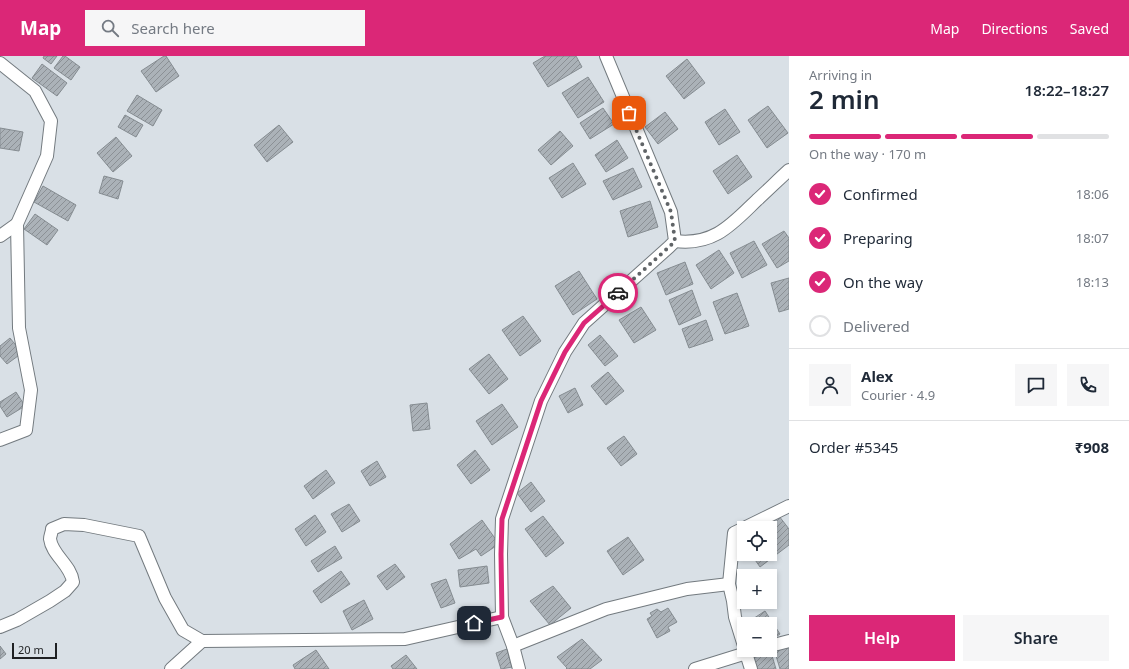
<!DOCTYPE html>
<meta charset="utf-8">
<style>
body{margin:0;font-family:"Noto Sans",sans-serif;background:#f6f6f7;color:#1f2937;height:100vh;display:flex;flex-direction:column;font-size:15px;white-space:nowrap}
*{box-sizing:border-box;margin:0}
p{font-size:13px;color:#747a83}
.icon{flex:none;width:22px;height:22px;fill:none;stroke:currentColor;stroke-width:2;stroke-linecap:round;stroke-linejoin:round}
.map{position:relative;flex:1;overflow:hidden}
.sheet{display:flex;flex-direction:column;background:#fff;width:340px}
.sheet>*{flex:none}
.fabs{position:absolute;left:737px;top:465px;display:grid;gap:8px}
.fabs a{display:grid;place-items:center;width:40px;height:40px;border-radius:0px;background:#fff;box-shadow:0 2px 6px #0003;font-size:20px}
.scale{position:absolute;left:12px;bottom:10px;width:45px;box-sizing:border-box;padding-left:4px;border:2px solid #1f2123;border-top:0;font-size:11px;line-height:14px;white-space:nowrap;color:#1f2123;-webkit-text-stroke:3px #d9e0e6;paint-order:stroke}
.pin{position:absolute;display:grid;place-items:center;width:34px;height:34px;color:#fff;margin:-17px;border-radius:8px;box-shadow:0 2px 6px #0006}
.courier{position:absolute;display:grid;place-items:center;width:40px;height:40px;margin:-20px;border:3px solid #db2777;border-radius:50%;background:#fff;color:#222;box-shadow:0 1px 5px #0007}
.head em{font-style:normal;font-weight:600}
.head div{display:flex;flex-direction:column-reverse}
.head{display:flex;align-items:center;justify-content:space-between;height:68px;padding:0 20px}
h1{font-size:26px;font-weight:600;line-height:30px}
.bar{display:grid;grid-template-columns:repeat(4,1fr);gap:6px 4px;align-content:center;height:48px;padding:0 20px}
.bar i{height:5px;border-radius:3px;background:#e0e1e3}
.bar .selected{background:#db2777}
.bar p{grid-column:span 4}
.line{display:flex;align-items:center;gap:10px;padding:0 20px;border-top:1px solid #e0e1e3}
.line div{flex:1}
.round{display:grid;place-items:center;flex:none;width:42px;height:42px;border-radius:0px;background:#f6f6f7}
ol{padding:0 20px;list-style:none}
li{display:flex;align-items:center;gap:12px;height:44px}
li p{margin-inline-start:auto}
li .icon{padding:4px;border-radius:50%;background:#db2777;color:#fff;stroke-width:4}
li:last-child{color:#747a83}
li i{width:22px;height:22px;border:2px solid #e0e1e3;border-radius:50%}
.action{display:flex;gap:8px;margin-top:auto;padding:8px 20px}
.action a{flex:1;height:46px;border-radius:0px;background:#db2777;color:#fff;font-size:16px;font-weight:600;line-height:46px;text-align:center}
.action a+a{background:#f6f6f7;color:#1f2937}
header{display:flex;align-items:center;gap:24px;box-sizing:border-box;height:56px;padding:0 20px;background:#db2777;color:#fff}
header strong{font-size:19px}
nav{display:flex;gap:22px;margin-inline-start:auto;font-size:14px}
.search{width:280px;height:36px;background:#f6f6f7;display:flex;align-items:center;gap:10px;box-sizing:border-box;padding:0 14px;border-radius:0px;color:#747a83;font-size:15px}
main{display:flex;flex:1;min-height:0}
.map>svg:first-child{display:block}
.building{fill:url(#building-hatch);stroke:#858c91}
.lines{fill:none;stroke-linecap:round;stroke-linejoin:round}
.street-casing{stroke:#737a7f;stroke-width:14}
.street{stroke:#fff;stroke-width:12}
.done{stroke:#606467;stroke-width:4;stroke-dasharray:0 7.2}
.route{stroke:#db2777;stroke-width:5}
</style>
<header>
<strong>Map</strong>
<div class="search"><svg class="icon" aria-label="search" viewBox="0 0 24 24"><circle cx="10" cy="10" r="6"/><path d="M15 15l6 6"/></svg>Search here</div>
<nav><a>Map</a><a>Directions</a><a>Saved</a></nav>
</header>
<main>
<div class="map">
<svg width="789" height="613" viewBox="0 0 789 613">
<defs>
<pattern id="building-hatch" width="6" height="6" patternUnits="userSpaceOnUse"><rect width="6" height="6" fill="#abb2b8"/><path d="M-1 1l2-2M0 6l6-6M5 7l2-2" fill="none" stroke="#8b9095"/></pattern>
</defs>
<rect width="100%" height="100%" fill="#d9e0e6"/>
<g class="building">
<polygon points="44,0 57,0 51,8 43,2"/>
<polygon points="63,0 65,0 80,11 71,24 54,12"/>
<polygon points="164,0 166,0 179,20 156,36 141,15"/>
<polygon points="545,0 576,0 582,11 548,31 533,7"/>
<polygon points="687,3 705,27 684,43 666,20"/>
<polygon points="42,8 67,27 57,40 32,22"/>
<polygon points="588,21 604,46 578,62 562,37"/>
<polygon points="137,39 162,54 153,70 127,55"/>
<polygon points="768,50 788,77 767,92 748,64"/>
<polygon points="603,52 614,68 590,83 580,67"/>
<polygon points="725,53 740,76 719,89 705,66"/>
<polygon points="665,56 678,73 658,88 645,71"/>
<polygon points="125,59 143,69 136,81 118,71"/>
<polygon points="279,69 293,86 267,106 254,89"/>
<polygon points="0,72 23,76 19,95 0,92"/>
<polygon points="560,75 573,90 551,109 538,94"/>
<polygon points="116,81 132,100 113,116 97,97"/>
<polygon points="617,84 628,102 606,116 595,99"/>
<polygon points="737,99 752,121 728,138 713,115"/>
<polygon points="573,107 586,128 562,142 549,122"/>
<polygon points="633,112 642,131 613,144 603,125"/>
<polygon points="104,120 123,125 118,143 99,137"/>
<polygon points="43,130 76,149 68,165 34,146"/>
<polygon points="650,145 658,171 628,181 620,155"/>
<polygon points="35,158 58,174 47,189 24,173"/>
<polygon points="784,175 789,182 789,205 777,212 762,188"/>
<polygon points="754,185 767,209 742,222 730,197"/>
<polygon points="719,194 734,217 711,233 696,209"/>
<polygon points="685,206 693,228 666,239 657,217"/>
<polygon points="579,215 597,243 573,259 555,230"/>
<polygon points="789,222 789,253 779,256 771,227"/>
<polygon points="692,234 701,259 679,269 669,244"/>
<polygon points="737,237 749,270 725,278 713,246"/>
<polygon points="641,251 656,274 634,287 619,264"/>
<polygon points="523,260 541,285 520,300 502,274"/>
<polygon points="706,264 713,284 689,292 682,273"/>
<polygon points="600,279 618,300 605,310 588,289"/>
<polygon points="10,282 22,297 7,308 0,300 0,290"/>
<polygon points="489,298 508,323 489,338 469,313"/>
<polygon points="608,316 624,335 606,349 591,330"/>
<polygon points="575,332 583,349 568,357 559,340"/>
<polygon points="16,336 25,350 7,361 0,350 0,346"/>
<polygon points="427,347 430,373 413,375 410,349"/>
<polygon points="502,348 518,371 492,389 476,365"/>
<polygon points="624,380 637,398 621,410 607,392"/>
<polygon points="475,394 490,414 471,428 457,409"/>
<polygon points="377,405 386,421 370,430 361,415"/>
<polygon points="326,414 335,427 313,443 304,430"/>
<polygon points="531,426 545,445 531,456 517,437"/>
<polygon points="349,448 360,465 342,476 331,458"/>
<polygon points="315,459 326,476 306,490 295,473"/>
<polygon points="543,460 564,487 546,501 525,473"/>
<polygon points="779,460 789,473 789,489 760,511 751,498 770,498 770,472 763,472"/>
<polygon points="482,464 499,488 481,500 476,493 459,503 450,488"/>
<polygon points="628,481 644,504 623,519 607,495"/>
<polygon points="335,490 342,502 318,516 311,505"/>
<polygon points="395,508 405,521 387,534 377,520"/>
<polygon points="487,510 489,527 460,531 458,514"/>
<polygon points="341,515 350,528 321,547 313,535"/>
<polygon points="446,523 455,547 441,552 431,528"/>
<polygon points="553,530 571,552 550,569 530,545"/>
<polygon points="364,544 373,563 352,574 343,555"/>
<polygon points="668,552 677,566 668,571 670,575 657,582 647,563 652,560 650,557 657,553 661,556"/>
<polygon points="765,555 780,578 770,585 770,568 745,568"/>
<polygon points="582,583 602,604 590,613 566,613 567,612 557,601"/>
<polygon points="789,588 789,613 780,613 774,593"/>
<polygon points="0,590 6,598 0,603"/>
<polygon points="507,593 512,611 501,613 496,597"/>
<polygon points="770,593 776,613 754,613 750,599 765,594 770,594"/>
<polygon points="316,594 329,613 295,613 293,609"/>
<polygon points="406,599 417,613 393,613 391,610"/>
</g>
<g class="lines">
<defs>
<g id="street">
<polyline points="0,7 35,35 51,65 47,100 17,168 19,272 31,334 26,374 0,384"/>
<polyline points="0,180 17,168"/>
<path d="M675 185C714 190 732 168 757 144 768 134 778 124 789 114"/>
<path d="M0 571 17 564 50 545 65 535 73 526C71 509 52 499 50 483 50 480 52 476 52 473L64 468 84 469 139 480 165 542 183 574 202 585"/>
<polyline points="513,590 606,553 687,533 729,528"/>
<polyline points="744,590 735,561 733,545 729,528 734,477 789,450"/>
<polyline points="770,590 789,585"/>
<polyline points="745,594 751,613"/>
<polyline points="171,613 202,585 405,583 502,561"/>
<polyline points="519,613 513,590 502,561 501,498 502,463 541,345 565,296 584,267 669,191 675,185 671,156 606,0"/>
<polyline points="695,613 756,594"/>
</g>
</defs>
<use href="#street" class="street-casing"/>
<use href="#street" class="street"/>
</g>
<g class="lines">
<polyline class="done" points="618,237 669,191 675,185 671,156 629,57"/>
<polyline class="route" points="474,567 502,561 501,498 502,463 541,345 565,296 584,267 618,237"/>
</g>
</svg>
<div class="fabs">
<a><svg class="icon" aria-label="locate" viewBox="0 0 24 24"><circle cx="12" cy="12" r="6"/><path d="M12 2v4M12 18v4M2 12h4M18 12h4"/></svg></a>
<a>+</a>
<a>−</a>
</div>
<div class="scale">20 m</div>
<div class="pin" style="left:629px;top:57px;background:#ea580c"><svg class="icon" aria-label="bag" viewBox="0 0 24 24"><path d="M5 8h14l-1 12H6zM9 8a3 3 0 0 1 6 0"/></svg></div>
<div class="pin" style="left:474px;top:567px;background:#1f2937"><svg class="icon" aria-label="home" viewBox="0 0 24 24"><path d="M3 11l9-7 9 7M6 9v11h12V9"/></svg></div>
<div class="courier" style="left:618px;top:237px"><svg class="icon" aria-label="car" viewBox="0 0 24 24"><path d="M5 17H2v-5l4-1 3-4h7l3 4 3 1v5h-3M9 17h6M6 11h13"/><circle cx="7" cy="17" r="2"/><circle cx="17" cy="17" r="2"/></svg></div>
</div>
<section class="sheet">
<div class="head"><div><h1>2 min</h1><p>Arriving in</p></div><em>18:22–18:27</em></div>
<div class="bar"><i class="selected"></i><i class="selected"></i><i class="selected"></i><i></i><p>On the way · 170 m</p></div>
<ol>
<li><svg class="icon" aria-label="check" viewBox="0 0 24 24"><path d="M5 12l5 5 9-10"/></svg>Confirmed<p>18:06</p></li>
<li><svg class="icon" aria-label="check" viewBox="0 0 24 24"><path d="M5 12l5 5 9-10"/></svg>Preparing<p>18:07</p></li>
<li><svg class="icon" aria-label="check" viewBox="0 0 24 24"><path d="M5 12l5 5 9-10"/></svg>On the way<p>18:13</p></li>
<li><i></i>Delivered</li>
</ol>
<div class="line" style="height:72px"><a class="round"><svg class="icon" aria-label="person" viewBox="0 0 24 24"><circle cx="12" cy="8" r="4"/><path d="M4 21q1-7 8-7t8 7"/></svg></a><div><b>Alex</b><p>Courier · 4.9</p></div><a class="round"><svg class="icon" aria-label="chat" viewBox="0 0 24 24"><path d="M4 5h16v11H9l-5 4z"/></svg></a><a class="round"><svg class="icon" aria-label="phone" viewBox="0 0 24 24"><path d="M5 4h4l2 5-3 2q2 4 5 5l2-3 5 2v4C11 20 4 13 5 4z"/></svg></a></div>
<div class="line" style="height:52px"><div>Order #5345</div><b>₹908</b></div>
<div class="action"><a>Help</a><a>Share</a></div>
</section>
</main>
